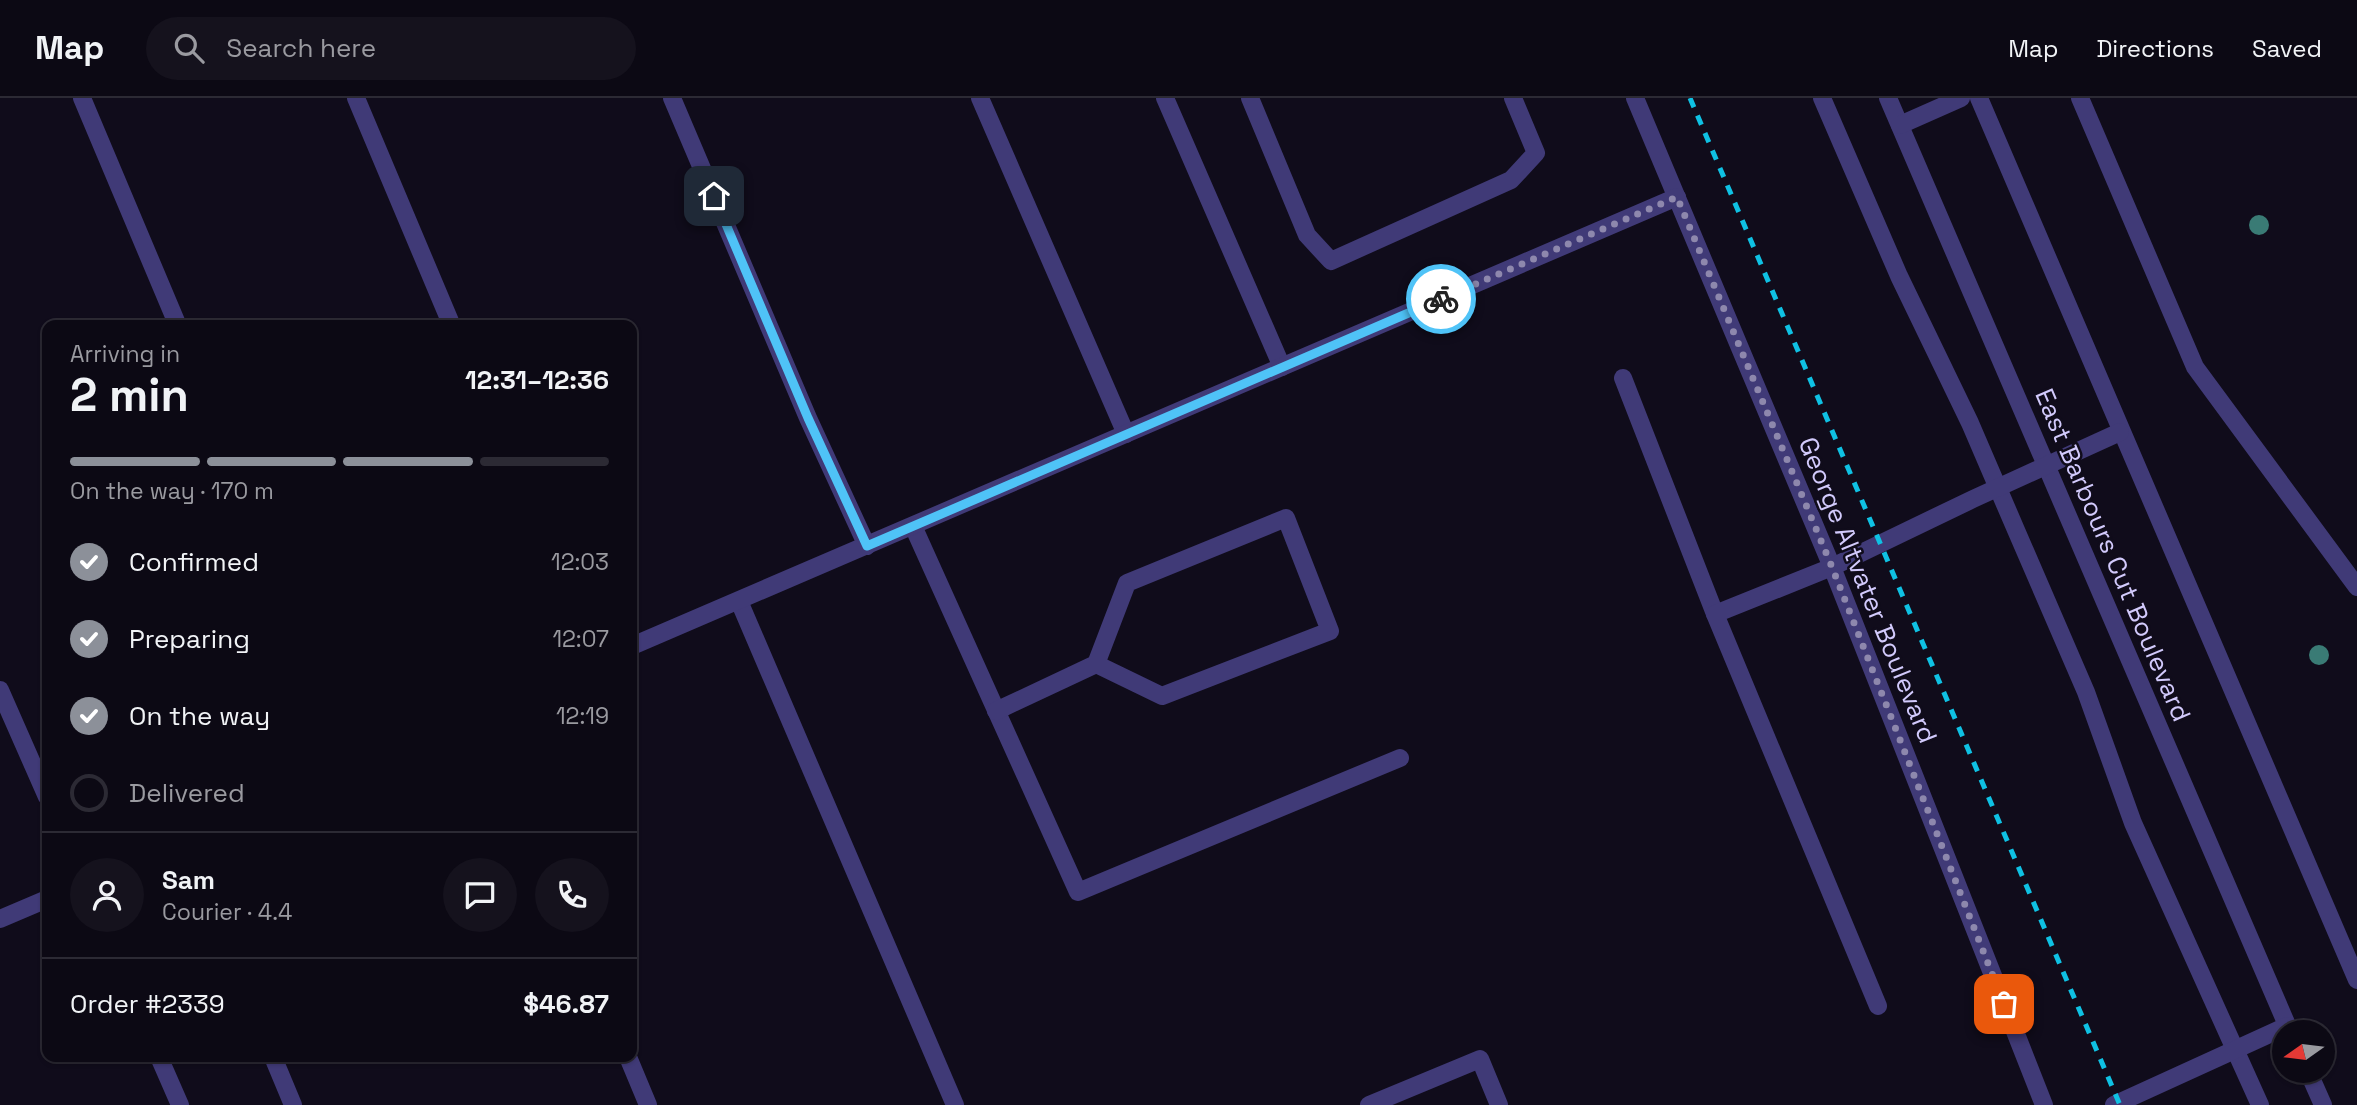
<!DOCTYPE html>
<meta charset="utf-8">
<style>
body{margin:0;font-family:"Space Grotesk",sans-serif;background:#15121d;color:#f1f3f6;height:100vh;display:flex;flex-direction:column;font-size:26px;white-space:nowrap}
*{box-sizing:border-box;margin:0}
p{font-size:23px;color:#9a9aa0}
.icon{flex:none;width:38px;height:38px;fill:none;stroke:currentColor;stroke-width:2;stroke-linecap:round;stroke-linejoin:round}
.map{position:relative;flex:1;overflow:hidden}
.panel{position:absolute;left:42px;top:222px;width:595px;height:742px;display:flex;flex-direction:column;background:#0c0914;border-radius:14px;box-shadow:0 2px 5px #0004,0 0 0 2px #2c2a34}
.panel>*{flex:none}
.needle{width:46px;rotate:256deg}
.fabs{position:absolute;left:2272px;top:922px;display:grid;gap:14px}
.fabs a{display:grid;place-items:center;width:63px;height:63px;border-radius:50%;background:#0c0914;box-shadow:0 2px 5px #0004,0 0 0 2px #2c2a34;font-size:35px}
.pin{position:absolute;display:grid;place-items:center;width:60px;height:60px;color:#fff;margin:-30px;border-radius:14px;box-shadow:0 4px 10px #0006}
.courier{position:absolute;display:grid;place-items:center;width:70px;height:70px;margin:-35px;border:5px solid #4fc3f7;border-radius:50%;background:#fff;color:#222;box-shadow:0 2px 9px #0007}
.head em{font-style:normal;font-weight:800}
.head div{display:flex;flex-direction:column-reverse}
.head{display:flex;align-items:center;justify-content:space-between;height:119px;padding:0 28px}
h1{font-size:46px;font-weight:800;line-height:52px}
.bar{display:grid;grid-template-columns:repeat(4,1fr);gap:10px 7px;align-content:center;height:84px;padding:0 28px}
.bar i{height:9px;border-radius:5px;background:#2c2a34}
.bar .selected{background:#8c9099}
.bar p{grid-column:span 4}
.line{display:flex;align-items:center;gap:18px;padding:0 28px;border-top:2px solid #2c2a34}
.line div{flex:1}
.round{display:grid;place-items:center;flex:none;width:74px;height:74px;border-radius:37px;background:#15121d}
ol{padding:0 28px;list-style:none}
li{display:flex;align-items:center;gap:21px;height:77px}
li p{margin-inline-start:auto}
li .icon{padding:7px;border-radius:50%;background:#8c9099;color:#fff;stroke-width:4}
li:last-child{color:#9a9aa0}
li i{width:38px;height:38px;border:4px solid #2c2a34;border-radius:50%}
header{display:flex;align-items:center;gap:42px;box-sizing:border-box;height:98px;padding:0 35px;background:#0c0914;border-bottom:2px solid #2c2a34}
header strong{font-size:33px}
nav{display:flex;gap:38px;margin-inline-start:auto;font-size:24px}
.search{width:490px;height:63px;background:#15121d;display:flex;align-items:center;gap:18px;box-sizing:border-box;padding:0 24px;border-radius:38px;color:#9a9aa0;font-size:26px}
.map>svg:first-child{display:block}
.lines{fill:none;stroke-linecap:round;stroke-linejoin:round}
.minor{stroke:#403a77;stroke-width:18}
.rail{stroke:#0fc1e3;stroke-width:5;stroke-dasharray:10 9;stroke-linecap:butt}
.tree{fill:#3a7b75}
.done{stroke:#8e88ad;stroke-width:7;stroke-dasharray:0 12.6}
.route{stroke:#4fc3f7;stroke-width:9}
.labels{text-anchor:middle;stroke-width:5;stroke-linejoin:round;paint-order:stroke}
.street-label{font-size:26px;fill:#d2cafc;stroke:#100c1b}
</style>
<header>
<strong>Map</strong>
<div class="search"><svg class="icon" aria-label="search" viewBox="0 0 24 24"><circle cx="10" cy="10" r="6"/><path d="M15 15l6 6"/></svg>Search here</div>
<nav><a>Map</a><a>Directions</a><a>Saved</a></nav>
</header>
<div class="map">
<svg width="2357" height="1007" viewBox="0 0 2357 1007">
<rect width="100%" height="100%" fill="#100c1b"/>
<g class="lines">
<g class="minor">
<polyline points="82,0 178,228"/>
<polyline points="356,0 452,228"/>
<polyline points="672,0 808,320 867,448"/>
<polyline points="980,0 1126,336"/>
<polyline points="1165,0 1282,269"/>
<polyline points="1250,0 1307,137 1331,163 1511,82 1536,55 1513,0"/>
<polyline points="1635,0 1832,469 2044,1007"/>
<polyline points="1822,0 1899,178 1970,325 2016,432 2086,594 2133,725 2260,1007"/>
<polyline points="1888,0 2290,934"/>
<polyline points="1979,0 2357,882"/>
<polyline points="2080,0 2195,269 2357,489"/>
<polyline points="1900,27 1961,0"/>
<polyline points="1623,280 1715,516"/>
<polyline points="913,428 1078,794 1400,660"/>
<polyline points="739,503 955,1007"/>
<polyline points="632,548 1677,99"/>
<polyline points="0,592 47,699"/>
<polyline points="996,613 1096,566 1162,598 1330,533 1286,420 1127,485 1096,566"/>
<polyline points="0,821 47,801"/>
<polyline points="1878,908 1715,516 1832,469 1973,401 2120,334"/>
<polyline points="159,959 180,1007"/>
<polyline points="273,959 293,1007"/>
<polyline points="628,959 648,1007"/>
<polyline points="2308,973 2323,1007"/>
<polyline points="1369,1007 1480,961 1499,1007"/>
<polyline points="2114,1007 2287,928"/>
</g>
<polyline class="rail" points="1690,0 2120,1007"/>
</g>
<g class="tree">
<circle cx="2259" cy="127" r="10"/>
<circle cx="2319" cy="557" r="10"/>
</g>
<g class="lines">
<polyline class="done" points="1441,201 1677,99 1832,469 2004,906"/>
<polyline class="route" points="714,98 808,320 867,448 1441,201"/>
</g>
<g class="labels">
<g class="street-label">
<text transform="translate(2113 457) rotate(67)" y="9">East Barbours Cut Boulevard</text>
<text transform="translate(1868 492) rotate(68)" y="9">George Altvater Boulevard</text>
</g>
</g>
</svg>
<div class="fabs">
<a><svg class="needle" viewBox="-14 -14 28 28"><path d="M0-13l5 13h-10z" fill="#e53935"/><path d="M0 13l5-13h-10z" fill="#9a9aa0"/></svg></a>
</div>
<div class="pin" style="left:2004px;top:906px;background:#ea580c"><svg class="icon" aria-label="bag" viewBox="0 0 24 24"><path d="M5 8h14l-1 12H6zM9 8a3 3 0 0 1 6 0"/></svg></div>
<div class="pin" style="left:714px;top:98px;background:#1f2937"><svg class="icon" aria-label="home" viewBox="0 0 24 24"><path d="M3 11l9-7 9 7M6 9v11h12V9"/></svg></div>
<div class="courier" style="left:1441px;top:201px"><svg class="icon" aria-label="bike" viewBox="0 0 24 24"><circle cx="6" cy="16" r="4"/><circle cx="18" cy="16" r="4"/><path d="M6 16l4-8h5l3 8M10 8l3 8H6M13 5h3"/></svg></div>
<section class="panel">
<div class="head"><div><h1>2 min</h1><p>Arriving in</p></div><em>12:31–12:36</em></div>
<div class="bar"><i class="selected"></i><i class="selected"></i><i class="selected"></i><i></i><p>On the way · 170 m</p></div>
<ol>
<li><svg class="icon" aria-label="check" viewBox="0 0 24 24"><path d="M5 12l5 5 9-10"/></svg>Confirmed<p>12:03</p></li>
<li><svg class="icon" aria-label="check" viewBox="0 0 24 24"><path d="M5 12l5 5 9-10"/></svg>Preparing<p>12:07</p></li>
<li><svg class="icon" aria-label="check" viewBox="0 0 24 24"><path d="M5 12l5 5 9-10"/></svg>On the way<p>12:19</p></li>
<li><i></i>Delivered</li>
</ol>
<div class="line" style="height:126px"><a class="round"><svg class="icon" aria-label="person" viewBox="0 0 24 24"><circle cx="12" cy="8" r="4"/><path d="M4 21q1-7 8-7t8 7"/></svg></a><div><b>Sam</b><p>Courier · 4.4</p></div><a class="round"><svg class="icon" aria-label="chat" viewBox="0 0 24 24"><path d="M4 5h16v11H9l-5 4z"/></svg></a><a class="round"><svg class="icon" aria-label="phone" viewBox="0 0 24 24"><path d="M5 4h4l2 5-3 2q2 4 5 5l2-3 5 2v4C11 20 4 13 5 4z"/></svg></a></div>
<div class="line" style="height:91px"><div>Order #2339</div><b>$46.87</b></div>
</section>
</div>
